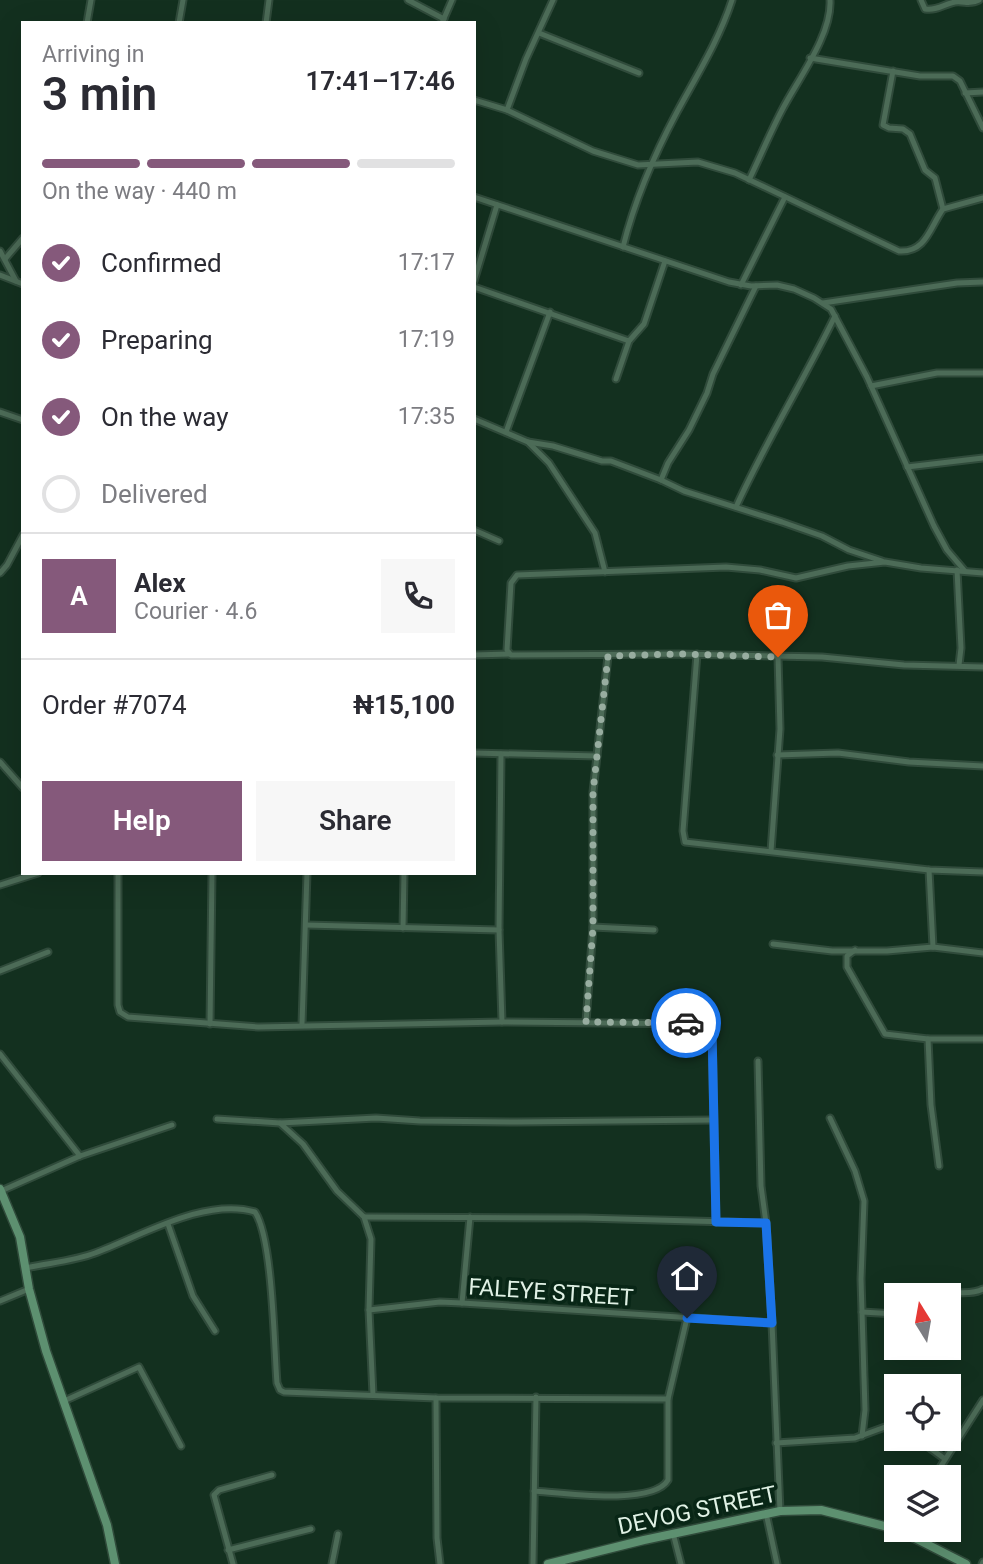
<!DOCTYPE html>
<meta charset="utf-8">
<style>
body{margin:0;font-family:Roboto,sans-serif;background:#f7f7f7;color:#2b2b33;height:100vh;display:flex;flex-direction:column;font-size:26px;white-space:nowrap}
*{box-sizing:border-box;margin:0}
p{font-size:23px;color:#7c7c81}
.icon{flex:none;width:38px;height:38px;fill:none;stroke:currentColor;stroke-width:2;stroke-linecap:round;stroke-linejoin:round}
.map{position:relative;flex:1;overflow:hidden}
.drawer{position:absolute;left:21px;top:21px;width:455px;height:854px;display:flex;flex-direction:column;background:#fff;border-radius:0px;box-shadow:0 7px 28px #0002}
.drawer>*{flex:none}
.needle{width:46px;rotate:349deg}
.controls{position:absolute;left:884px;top:1283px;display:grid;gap:14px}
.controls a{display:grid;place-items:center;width:77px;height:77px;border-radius:0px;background:#fff;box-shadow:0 7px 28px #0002;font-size:35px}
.pin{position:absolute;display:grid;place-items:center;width:60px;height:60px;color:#fff;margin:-72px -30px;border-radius:50% 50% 50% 0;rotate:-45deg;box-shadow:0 0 7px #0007}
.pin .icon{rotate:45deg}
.courier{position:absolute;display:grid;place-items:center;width:70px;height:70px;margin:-35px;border:5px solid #1a73e8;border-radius:50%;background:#fff;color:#222;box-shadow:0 2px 9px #0007}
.head em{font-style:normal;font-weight:600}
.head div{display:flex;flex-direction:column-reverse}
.head{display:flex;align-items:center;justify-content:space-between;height:119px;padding:0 21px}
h1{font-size:46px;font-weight:600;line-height:52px}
.bar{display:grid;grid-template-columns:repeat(4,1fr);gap:10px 7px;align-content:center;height:84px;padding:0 21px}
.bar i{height:9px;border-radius:5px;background:#e1e1e2}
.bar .current{background:#85597b}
.bar p{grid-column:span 4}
.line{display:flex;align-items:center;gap:18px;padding:0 21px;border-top:2px solid #e1e1e2}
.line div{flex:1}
.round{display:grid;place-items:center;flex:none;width:74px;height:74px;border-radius:0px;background:#f7f7f7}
ol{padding:0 21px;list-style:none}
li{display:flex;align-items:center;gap:21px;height:77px}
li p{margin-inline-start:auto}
li .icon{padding:7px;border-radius:50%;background:#85597b;color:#fff;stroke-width:4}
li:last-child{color:#7c7c81}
li i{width:38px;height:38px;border:4px solid #e1e1e2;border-radius:50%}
.cta{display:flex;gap:14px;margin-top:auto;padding:14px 21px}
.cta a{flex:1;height:80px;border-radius:0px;background:#85597b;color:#fff;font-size:28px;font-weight:600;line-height:80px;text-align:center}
.cta a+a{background:#f7f7f7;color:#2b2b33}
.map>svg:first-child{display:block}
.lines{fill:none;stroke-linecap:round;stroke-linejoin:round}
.street-casing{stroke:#304b3b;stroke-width:9}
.secondary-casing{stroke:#304b3b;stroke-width:11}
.street{stroke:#4c6b57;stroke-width:5}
.secondary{stroke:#5d9070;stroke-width:8}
.done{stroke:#98ada0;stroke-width:7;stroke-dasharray:0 12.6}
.route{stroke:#1a73e8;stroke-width:9}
.labels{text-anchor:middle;stroke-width:7;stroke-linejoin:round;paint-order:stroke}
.street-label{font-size:23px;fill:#e0f1e5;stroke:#082616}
</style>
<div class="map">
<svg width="983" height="1564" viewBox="0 0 983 1564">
<rect width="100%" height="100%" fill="#13301f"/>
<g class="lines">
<defs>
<g id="street">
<polyline points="408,0 444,19"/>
<path d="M921 0 925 9C937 11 944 4 955 2 965 1 970 5 979 0"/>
<polyline points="87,23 91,0"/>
<polyline points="179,23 183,0"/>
<polyline points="266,23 269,0"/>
<polyline points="442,23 452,0"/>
<polyline points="539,33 639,73"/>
<polyline points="810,58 920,76 953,76 960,81 983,128"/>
<polyline points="893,71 883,125 889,128 903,129 910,134 925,170 935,178 943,209"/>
<polyline points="965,93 983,92"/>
<path d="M474 100 507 110 593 151 638 165 698 162 735 173 899 251C926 253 930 227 943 209L983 198"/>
<polyline points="507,110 526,59 553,0"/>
<path d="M749 180C760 157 770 133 782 110 798 79 832 35 830 0"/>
<polyline points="474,197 729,282 751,286 777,285 794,289 814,298 831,309 867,377 934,526 947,550 964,570"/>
<path d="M623 247C635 199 654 155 677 112 697 75 719 40 732 0"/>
<polyline points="0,251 16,281"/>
<polyline points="5,259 23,238"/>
<polyline points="0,275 23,284"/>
<polyline points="474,281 497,205"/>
<polyline points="741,285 785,197"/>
<polyline points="474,287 629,341"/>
<polyline points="823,303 957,283 983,282"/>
<polyline points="616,379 629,341 644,324 665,261"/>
<polyline points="871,386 937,373 983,373"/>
<polyline points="0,412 23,420"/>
<polyline points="474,419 528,442 549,463 595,533 605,572"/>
<polyline points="506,432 550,312"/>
<polyline points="528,442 553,446 602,461 611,461 661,480 684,491 782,522 822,536 849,550 882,561"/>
<polyline points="907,467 983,458"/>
<polyline points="661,480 668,463 689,430 707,393 713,374 756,286"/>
<path d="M736 507C766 441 804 380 835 316"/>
<polyline points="474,530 499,541"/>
<polyline points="957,570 961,648 959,665"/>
<polyline points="0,573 7,565 23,535"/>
<polyline points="983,573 921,568 885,562 848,566 796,578 760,570 726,567 517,575 511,583 507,650 511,655 679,654 822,657 904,665 983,667"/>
<polyline points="697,654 683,831 685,842 929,870 983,872"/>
<polyline points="474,655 509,654"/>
<polyline points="474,753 597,756"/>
<polyline points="501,754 499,930 502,1022"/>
<polyline points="777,755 838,753 909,762 983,766"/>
<polyline points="0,762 23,788"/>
<polyline points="771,851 780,729 778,657"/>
<polyline points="929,870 933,947"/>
<polyline points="118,873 118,1005 120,1012 128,1017 258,1027 502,1022 707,1024 712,1029 716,1222"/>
<polyline points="0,885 38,873"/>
<polyline points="306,925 499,930"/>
<polyline points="593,927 654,930"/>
<polyline points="403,928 404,873"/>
<polyline points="773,944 832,951 887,951 933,947 983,953"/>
<polyline points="855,950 847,956 847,967 885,1034 928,1039 983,1039"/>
<polyline points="0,971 48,952"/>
<polyline points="586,1022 593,927 593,792 608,656"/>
<polyline points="210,1024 212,873"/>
<polyline points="302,1024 307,873"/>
<polyline points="928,1039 931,1105 939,1166"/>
<polyline points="0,1054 80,1156"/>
<polyline points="758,1061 761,1186 766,1223 772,1323 780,1511"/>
<polyline points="830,1118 855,1171 864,1201 861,1279 865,1410 862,1436"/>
<polyline points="217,1119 280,1123 303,1144 337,1191 364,1217 371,1239 369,1310 373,1395"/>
<polyline points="280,1123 376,1118 420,1121 517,1122 713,1120"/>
<polyline points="1,1191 80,1156 172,1125"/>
<polyline points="364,1217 585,1218 766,1223"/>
<polyline points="168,1224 193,1296 215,1331"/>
<path d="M26 1268C48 1263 74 1261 95 1253 141 1236 205 1197 255 1212 273 1239 274 1347 277 1383L280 1390 284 1392 436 1398 668 1399"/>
<path d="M945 1295C958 1290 971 1296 983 1289"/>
<polyline points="0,1301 29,1289"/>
<polyline points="462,1303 470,1217"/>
<polyline points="369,1310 440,1302 462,1303 772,1323"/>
<polyline points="862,1312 896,1314"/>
<polyline points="436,1398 437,1538 440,1564"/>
<polyline points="64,1401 139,1367 181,1446"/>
<polyline points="916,1438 945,1459"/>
<polyline points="776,1443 855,1438 885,1427 896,1427"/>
<polyline points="934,1477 983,1400"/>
<path d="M534 1491C562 1493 653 1506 668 1480V1399L687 1318"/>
<polyline points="766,1513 777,1564"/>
<polyline points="673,1533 681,1564"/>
<polyline points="228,1550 311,1529"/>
<polyline points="233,1564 214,1495 219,1490 272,1475"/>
<polyline points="332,1564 338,1534"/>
<polyline points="533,1564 536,1397"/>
<polyline points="982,1564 983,1562"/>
</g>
<g id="secondary">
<polyline points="0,1189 20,1237 29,1289 46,1351 107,1525 115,1564"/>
<polyline points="899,1530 966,1564"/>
<polyline points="548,1564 644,1540 780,1511 821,1510 896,1529"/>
</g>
</defs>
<use href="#street" class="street-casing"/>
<use href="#secondary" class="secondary-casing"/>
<use href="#street" class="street"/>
<use href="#secondary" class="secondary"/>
</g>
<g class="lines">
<polyline class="done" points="686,1023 586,1022 593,927 593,792 608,656 679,654 778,657"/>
<polyline class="route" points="686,1023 707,1024 712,1029 716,1222 766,1223 772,1323 687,1318"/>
</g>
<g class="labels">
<g class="street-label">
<text transform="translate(551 1292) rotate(4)" y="8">FALEYE STREET</text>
<text transform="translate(697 1510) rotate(-12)" y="8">DEVOG STREET</text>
</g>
</g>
</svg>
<div class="controls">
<a><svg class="needle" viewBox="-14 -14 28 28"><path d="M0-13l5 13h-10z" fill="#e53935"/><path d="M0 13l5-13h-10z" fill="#7c7c81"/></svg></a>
<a><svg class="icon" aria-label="locate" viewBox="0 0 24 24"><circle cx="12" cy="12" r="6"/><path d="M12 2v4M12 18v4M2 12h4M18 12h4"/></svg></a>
<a><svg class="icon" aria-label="layers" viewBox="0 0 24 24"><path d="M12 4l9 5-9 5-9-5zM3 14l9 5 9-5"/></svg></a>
</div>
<div class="pin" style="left:778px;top:657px;background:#ea580c"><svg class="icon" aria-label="bag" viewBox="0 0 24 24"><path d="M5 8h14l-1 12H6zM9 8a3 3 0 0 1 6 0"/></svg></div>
<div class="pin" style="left:687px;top:1318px;background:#1f2937"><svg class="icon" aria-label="home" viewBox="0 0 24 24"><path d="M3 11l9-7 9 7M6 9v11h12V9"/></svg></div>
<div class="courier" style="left:686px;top:1023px"><svg class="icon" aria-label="car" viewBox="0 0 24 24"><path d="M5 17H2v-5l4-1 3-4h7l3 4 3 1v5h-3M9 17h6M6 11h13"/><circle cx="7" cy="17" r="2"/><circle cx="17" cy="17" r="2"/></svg></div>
<section class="drawer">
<div class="head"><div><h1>3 min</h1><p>Arriving in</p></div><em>17:41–17:46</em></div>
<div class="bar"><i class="current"></i><i class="current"></i><i class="current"></i><i></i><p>On the way · 440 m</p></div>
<ol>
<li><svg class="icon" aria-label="check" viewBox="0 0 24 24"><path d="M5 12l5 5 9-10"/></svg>Confirmed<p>17:17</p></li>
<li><svg class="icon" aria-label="check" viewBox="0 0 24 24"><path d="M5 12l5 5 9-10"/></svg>Preparing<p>17:19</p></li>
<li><svg class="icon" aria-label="check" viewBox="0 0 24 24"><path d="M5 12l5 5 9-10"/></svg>On the way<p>17:35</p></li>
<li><i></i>Delivered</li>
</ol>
<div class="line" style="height:126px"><b class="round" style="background:#85597b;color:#fff">A</b><div><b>Alex</b><p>Courier · 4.6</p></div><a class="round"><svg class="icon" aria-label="phone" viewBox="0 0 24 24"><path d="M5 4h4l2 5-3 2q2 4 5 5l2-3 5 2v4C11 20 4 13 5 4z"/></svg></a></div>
<div class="line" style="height:91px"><div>Order #7074</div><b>₦15,100</b></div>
<div class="cta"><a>Help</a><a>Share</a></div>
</section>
</div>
